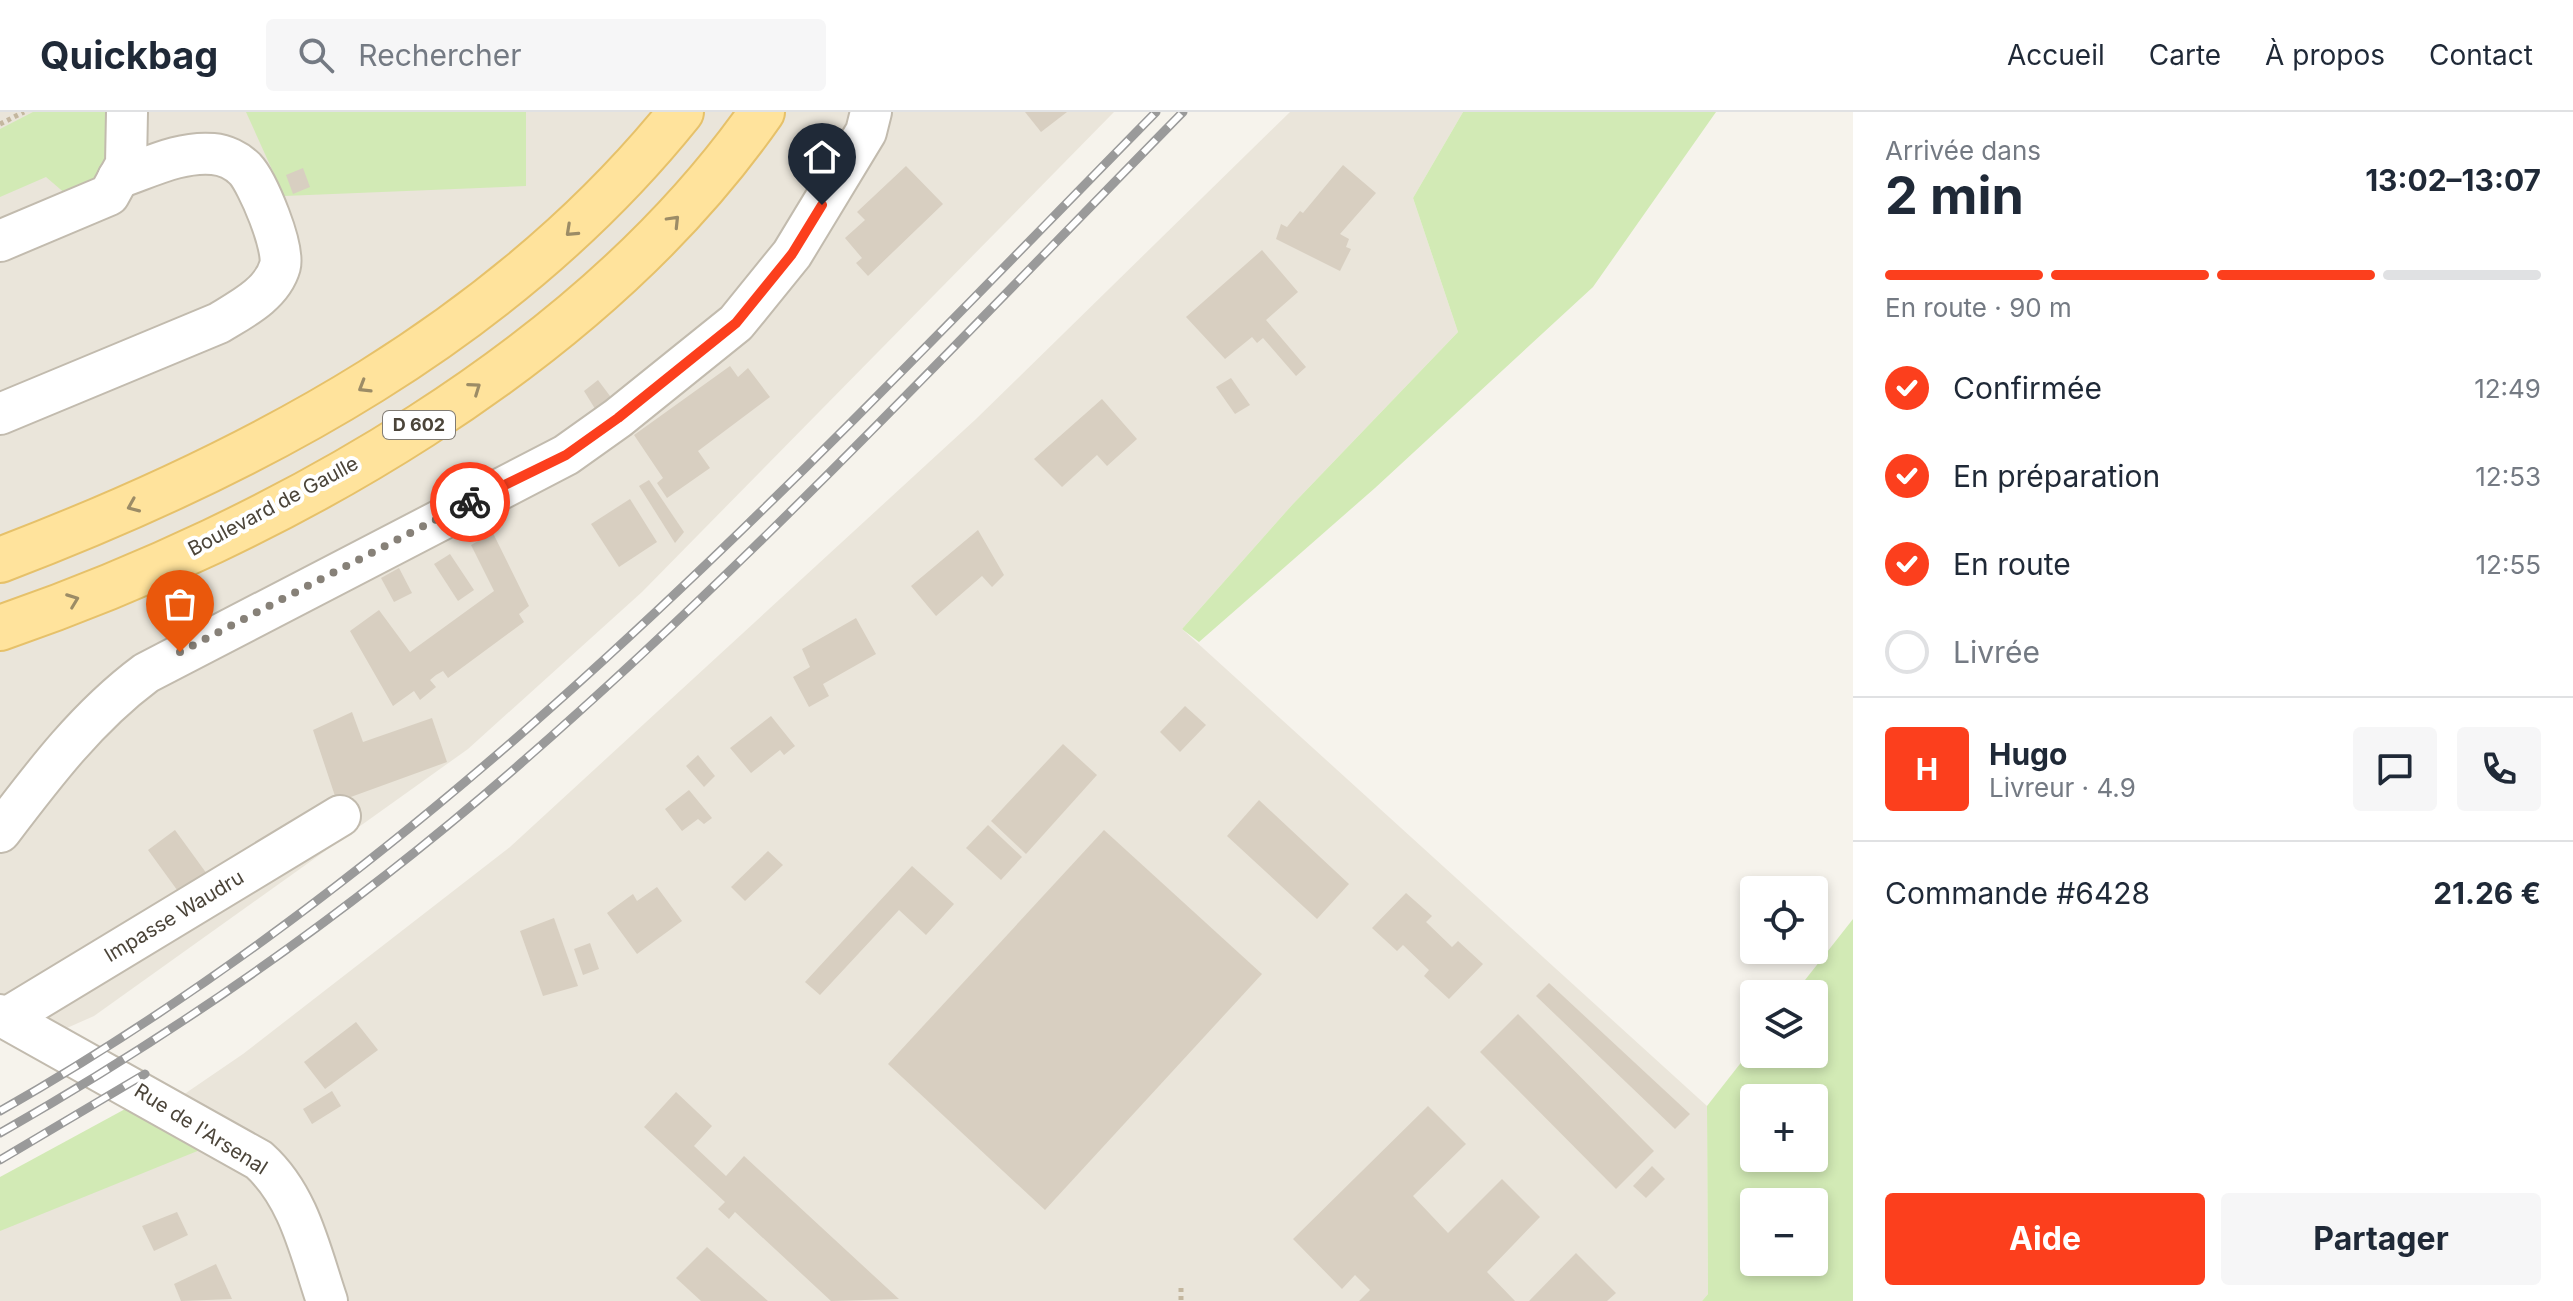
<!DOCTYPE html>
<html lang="fr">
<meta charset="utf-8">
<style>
body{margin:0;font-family:Inter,sans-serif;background:#f6f6f7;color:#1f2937;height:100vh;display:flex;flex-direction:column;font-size:30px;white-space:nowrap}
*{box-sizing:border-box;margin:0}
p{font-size:26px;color:#747a83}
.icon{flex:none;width:44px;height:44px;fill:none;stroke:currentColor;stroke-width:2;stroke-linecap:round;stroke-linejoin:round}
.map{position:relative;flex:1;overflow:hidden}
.details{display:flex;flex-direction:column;background:#fff;width:720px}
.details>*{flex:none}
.controls{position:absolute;left:1740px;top:764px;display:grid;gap:16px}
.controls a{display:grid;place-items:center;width:88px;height:88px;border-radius:8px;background:#fff;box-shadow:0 4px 12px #0003;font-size:40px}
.pin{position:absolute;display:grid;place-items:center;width:68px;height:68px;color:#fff;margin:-82px -34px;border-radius:50% 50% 50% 0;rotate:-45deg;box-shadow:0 0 8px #0007}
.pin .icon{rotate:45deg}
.courier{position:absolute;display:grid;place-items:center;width:80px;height:80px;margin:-40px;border:6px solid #fc3f1d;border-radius:50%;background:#fff;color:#222;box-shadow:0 2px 10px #0007}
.headline em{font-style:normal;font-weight:700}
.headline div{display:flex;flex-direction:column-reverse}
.headline{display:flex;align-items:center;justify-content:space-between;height:136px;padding:0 32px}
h1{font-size:52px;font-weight:700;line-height:60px}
.bar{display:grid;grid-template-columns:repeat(4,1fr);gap:12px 8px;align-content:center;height:96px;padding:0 32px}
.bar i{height:10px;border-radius:6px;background:#e0e1e3}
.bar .current{background:#fc3f1d}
.bar p{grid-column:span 4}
.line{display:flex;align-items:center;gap:20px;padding:0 32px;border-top:2px solid #e0e1e3}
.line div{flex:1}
.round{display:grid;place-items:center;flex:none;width:84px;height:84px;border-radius:8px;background:#f6f6f7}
ol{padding:0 32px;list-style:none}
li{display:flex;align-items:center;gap:24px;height:88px}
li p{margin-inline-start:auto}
li .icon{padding:8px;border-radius:50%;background:#fc3f1d;color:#fff;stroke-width:4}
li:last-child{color:#747a83}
li i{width:44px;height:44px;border:4px solid #e0e1e3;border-radius:50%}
.button{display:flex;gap:16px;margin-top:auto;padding:16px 32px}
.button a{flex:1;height:92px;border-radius:8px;background:#fc3f1d;color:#fff;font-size:32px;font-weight:700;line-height:92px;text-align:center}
.button a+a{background:#f6f6f7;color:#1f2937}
header{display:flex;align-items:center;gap:48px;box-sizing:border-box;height:112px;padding:0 40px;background:#fff;border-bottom:2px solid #e0e1e3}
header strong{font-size:38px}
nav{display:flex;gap:44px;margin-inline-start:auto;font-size:28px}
.search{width:560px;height:72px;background:#f6f6f7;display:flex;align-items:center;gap:20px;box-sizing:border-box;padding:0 28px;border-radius:8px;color:#747a83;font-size:30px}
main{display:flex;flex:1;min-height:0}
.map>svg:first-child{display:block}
.residential{fill:#eae5da}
.green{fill:#d2eab5;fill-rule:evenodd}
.building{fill:#d8cfc1}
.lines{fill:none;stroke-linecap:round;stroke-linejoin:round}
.minor-casing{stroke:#c2bbae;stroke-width:44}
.major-casing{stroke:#e6c16a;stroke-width:48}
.path{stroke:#c4b79f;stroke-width:5;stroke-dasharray:4 4;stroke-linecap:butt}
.minor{stroke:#fff;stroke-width:40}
.major{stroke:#ffe39c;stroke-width:44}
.rail-casing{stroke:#9a9a9a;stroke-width:9}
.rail{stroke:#fff;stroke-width:6;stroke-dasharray:18;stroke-linecap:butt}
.oneway{stroke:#9c8c66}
.done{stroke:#878178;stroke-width:8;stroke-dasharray:0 14.4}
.route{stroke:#fc3f1d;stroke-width:10}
.labels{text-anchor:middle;stroke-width:8;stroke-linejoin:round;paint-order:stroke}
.shield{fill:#fff;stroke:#817c74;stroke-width:2}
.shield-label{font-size:18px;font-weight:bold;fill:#4b4439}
.street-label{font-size:20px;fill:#4b4439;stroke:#fff}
</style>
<header>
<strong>Quickbag</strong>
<div class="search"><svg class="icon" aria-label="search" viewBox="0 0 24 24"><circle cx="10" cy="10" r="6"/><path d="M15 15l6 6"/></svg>Rechercher</div>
<nav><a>Accueil</a><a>Carte</a><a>À propos</a><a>Contact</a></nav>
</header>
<main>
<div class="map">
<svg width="1853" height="1189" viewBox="0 0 1853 1189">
<rect width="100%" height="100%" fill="#f6f3ec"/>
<g class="residential">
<polygon points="0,0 1114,0 642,480 468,637 94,904 33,931 0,925"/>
<polygon points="1290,0 1463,0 1413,86 1458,220 1292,393 1182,517 1707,994 1708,1182 1702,1189 0,1189 0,1108 243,942 510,735 976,307"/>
</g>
<g class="green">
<polygon points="33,0 111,0 105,59 90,74 67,83 46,65 0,85 0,17"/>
<polygon points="246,0 526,0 526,74 284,84"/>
<polygon points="1463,0 1716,0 1593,175 1375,376 1199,530 1182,517 1292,393 1458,220 1413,86"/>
<path d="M1853 807V1189H1702L1708 1182 1707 994 1754 934V942H1814V882H1794ZM1814 986V1046H1754V986ZM1814 1090V1150H1754V1090Z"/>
<polygon points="127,996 200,1038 0,1119 0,1065"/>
</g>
<g class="building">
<polygon points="1025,0 1067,0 1041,20"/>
<polygon points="1343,53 1376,81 1340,122 1349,127 1346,135 1351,137 1340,159 1276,127 1281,112 1287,115 1300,99 1303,101"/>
<polygon points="906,54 943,92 868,164 856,151 862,146 845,126 865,108 857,100"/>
<polygon points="303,56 310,75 293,82 286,63"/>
<polygon points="1262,138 1298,180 1266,208 1306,255 1296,264 1263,226 1257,231 1252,225 1225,247 1186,205"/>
<polygon points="730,254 738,265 748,256 770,285 698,339 710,356 667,386 657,371 663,366 634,323"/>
<polygon points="1231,266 1250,293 1235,302 1216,275"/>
<polygon points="598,268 613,288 597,300 584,279"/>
<polygon points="1102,287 1137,327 1107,354 1097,343 1062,375 1034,347"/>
<polygon points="649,368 684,420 675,431 639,374"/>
<polygon points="630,387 657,430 619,455 591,412"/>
<polygon points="978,418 1004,463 992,475 982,464 936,504 911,474"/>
<polygon points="493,421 529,494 519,502 524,510 448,566 443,559 436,563 430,568 436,575 420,588 414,579 393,594 350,519 379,498 410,540 494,479 471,433"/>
<polygon points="450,442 474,478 458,489 434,452"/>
<polygon points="399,456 412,481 394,490 381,466"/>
<polygon points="856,506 876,542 823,572 829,584 809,595 793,565 810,555 802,537"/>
<polygon points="1185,594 1206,613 1180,640 1160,620"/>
<polygon points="352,600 363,630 432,606 447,650 337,690 313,618"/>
<polygon points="771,604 795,634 784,643 780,638 751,661 730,636"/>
<polygon points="1063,632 1097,663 1026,742 991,709"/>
<polygon points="698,643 715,664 704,675 686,654"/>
<polygon points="689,678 712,706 704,712 698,707 682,719 665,697"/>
<polygon points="1259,688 1349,772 1317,807 1227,724"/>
<polygon points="988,713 1022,745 1001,768 966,736"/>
<polygon points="175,718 207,762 180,782 148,738"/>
<polygon points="1104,718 1262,862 1045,1098 888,952"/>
<polygon points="768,739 783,753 745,789 731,775"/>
<polygon points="912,754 954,792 926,823 899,798 820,883 805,870"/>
<polygon points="657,775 682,809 637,842 607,801 633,782 637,789"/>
<polygon points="1406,781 1432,804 1426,810 1452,835 1458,829 1483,852 1449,887 1424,864 1429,858 1403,833 1397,839 1372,816"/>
<polygon points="554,806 578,874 543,884 520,819"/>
<polygon points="590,831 599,857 583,863 574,837"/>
<polygon points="1549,871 1690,1002 1675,1017 1536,884"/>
<polygon points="1518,902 1654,1039 1616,1077 1480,940"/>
<polygon points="356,910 378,938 325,977 304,950"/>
<polygon points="332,979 341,994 312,1012 303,997"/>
<polygon points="676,980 712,1014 694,1034 726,1064 744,1044 899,1187 831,1189 735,1100 729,1107 718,1097 725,1090 644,1015"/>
<polygon points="1428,994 1466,1032 1413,1084 1448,1121 1502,1067 1540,1105 1487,1160 1515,1189 1359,1189 1370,1178 1355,1163 1342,1177 1293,1127"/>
<polygon points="1652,1054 1665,1067 1646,1086 1633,1074"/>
<polygon points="177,1100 188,1123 154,1139 142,1114"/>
<polygon points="707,1135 768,1189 701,1189 676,1166"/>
<polygon points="1576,1141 1616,1181 1607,1189 1529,1189"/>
<polygon points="216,1152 232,1187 181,1189 174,1172"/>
</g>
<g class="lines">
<defs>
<g id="minor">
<polyline points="0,129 109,83 126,52 127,0"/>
<path d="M0 302 219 211C242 197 272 182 280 154 285 136 258 71 245 57 237 49 225 43 213 42 180 39 148 56 118 66"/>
<path d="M0 720C44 662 87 605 146 561L566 343 618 306 736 211 792 142 866 20 871 0"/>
<path d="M0 903 259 1048C299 1084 310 1139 327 1189"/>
<polyline points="8,905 340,704"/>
</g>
<g id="major">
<path d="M0 448C257 350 506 218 681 0"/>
<path d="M0 516C278 420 591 245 762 0"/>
</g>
</defs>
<use href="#minor" class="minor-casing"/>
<use href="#major" class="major-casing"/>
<g class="path">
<polyline points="0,12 24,0"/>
<polyline points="1181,1176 1181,1189"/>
</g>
<use href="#minor" class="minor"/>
<use href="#major" class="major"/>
<defs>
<g id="rail">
<path d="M0 999C449 744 798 364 1156 0"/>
<path d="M0 1021C185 916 360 792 520 652 754 448 966 221 1183 0"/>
<polyline points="0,1048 145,962"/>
</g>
</defs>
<use href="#rail" class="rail-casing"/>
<use href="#rail" class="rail"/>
</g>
<defs><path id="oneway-chevron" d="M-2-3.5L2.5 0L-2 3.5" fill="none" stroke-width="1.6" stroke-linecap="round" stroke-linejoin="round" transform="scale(2)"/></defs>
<g class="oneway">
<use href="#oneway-chevron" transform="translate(674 109) rotate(-46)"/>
<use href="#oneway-chevron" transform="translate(571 119) rotate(137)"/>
<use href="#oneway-chevron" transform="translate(364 275) rotate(149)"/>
<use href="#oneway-chevron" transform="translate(475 276) rotate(-35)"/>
<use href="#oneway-chevron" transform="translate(133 394) rotate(157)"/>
<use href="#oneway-chevron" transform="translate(73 488) rotate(-21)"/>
</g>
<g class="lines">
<polyline class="done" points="180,540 470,390"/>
<polyline class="route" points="470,390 566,343 618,306 736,211 792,142 822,93"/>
</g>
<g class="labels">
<rect class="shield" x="383" y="299" width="72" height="28" rx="6"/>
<g class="shield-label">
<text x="419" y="319">D 602</text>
</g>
<g class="street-label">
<text transform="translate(273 394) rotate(-28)" y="7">Boulevard de Gaulle</text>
<text transform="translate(174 804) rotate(-31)" y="7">Impasse Waudru</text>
<text transform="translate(201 1017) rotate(32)" y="7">Rue de l'Arsenal</text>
</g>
</g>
</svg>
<div class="controls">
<a><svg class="icon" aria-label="locate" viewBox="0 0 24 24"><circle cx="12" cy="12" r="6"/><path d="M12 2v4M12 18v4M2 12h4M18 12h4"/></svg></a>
<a><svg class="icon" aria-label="layers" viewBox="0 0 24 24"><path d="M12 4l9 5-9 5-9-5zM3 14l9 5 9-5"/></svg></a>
<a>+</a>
<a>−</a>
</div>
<div class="pin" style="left:180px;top:540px;background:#ea580c"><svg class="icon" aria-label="bag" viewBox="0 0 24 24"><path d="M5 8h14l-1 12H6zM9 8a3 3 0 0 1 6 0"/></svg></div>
<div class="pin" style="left:822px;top:93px;background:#1f2937"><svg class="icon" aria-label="home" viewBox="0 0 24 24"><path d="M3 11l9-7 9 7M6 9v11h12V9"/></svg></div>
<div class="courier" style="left:470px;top:390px"><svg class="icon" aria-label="bike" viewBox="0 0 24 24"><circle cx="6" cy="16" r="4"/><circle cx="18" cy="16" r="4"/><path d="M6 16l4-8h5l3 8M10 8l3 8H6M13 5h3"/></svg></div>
</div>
<section class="details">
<div class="headline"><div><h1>2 min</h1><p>Arrivée dans</p></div><em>13:02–13:07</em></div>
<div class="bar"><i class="current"></i><i class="current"></i><i class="current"></i><i></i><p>En route · 90 m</p></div>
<ol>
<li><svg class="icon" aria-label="check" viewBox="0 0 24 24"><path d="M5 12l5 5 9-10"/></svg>Confirmée<p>12:49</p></li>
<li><svg class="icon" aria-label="check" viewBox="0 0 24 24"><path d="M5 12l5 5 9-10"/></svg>En préparation<p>12:53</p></li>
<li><svg class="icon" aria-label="check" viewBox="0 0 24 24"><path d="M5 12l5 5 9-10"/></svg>En route<p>12:55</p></li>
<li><i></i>Livrée</li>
</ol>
<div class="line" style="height:144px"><b class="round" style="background:#fc3f1d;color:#fff">H</b><div><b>Hugo</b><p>Livreur · 4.9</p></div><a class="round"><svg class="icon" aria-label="chat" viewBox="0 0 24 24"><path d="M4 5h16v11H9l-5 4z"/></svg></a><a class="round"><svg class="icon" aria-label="phone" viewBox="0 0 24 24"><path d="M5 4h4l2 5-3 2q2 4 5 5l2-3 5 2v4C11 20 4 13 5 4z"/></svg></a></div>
<div class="line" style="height:104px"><div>Commande #6428</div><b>21.26 €</b></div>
<div class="button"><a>Aide</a><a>Partager</a></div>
</section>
</main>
